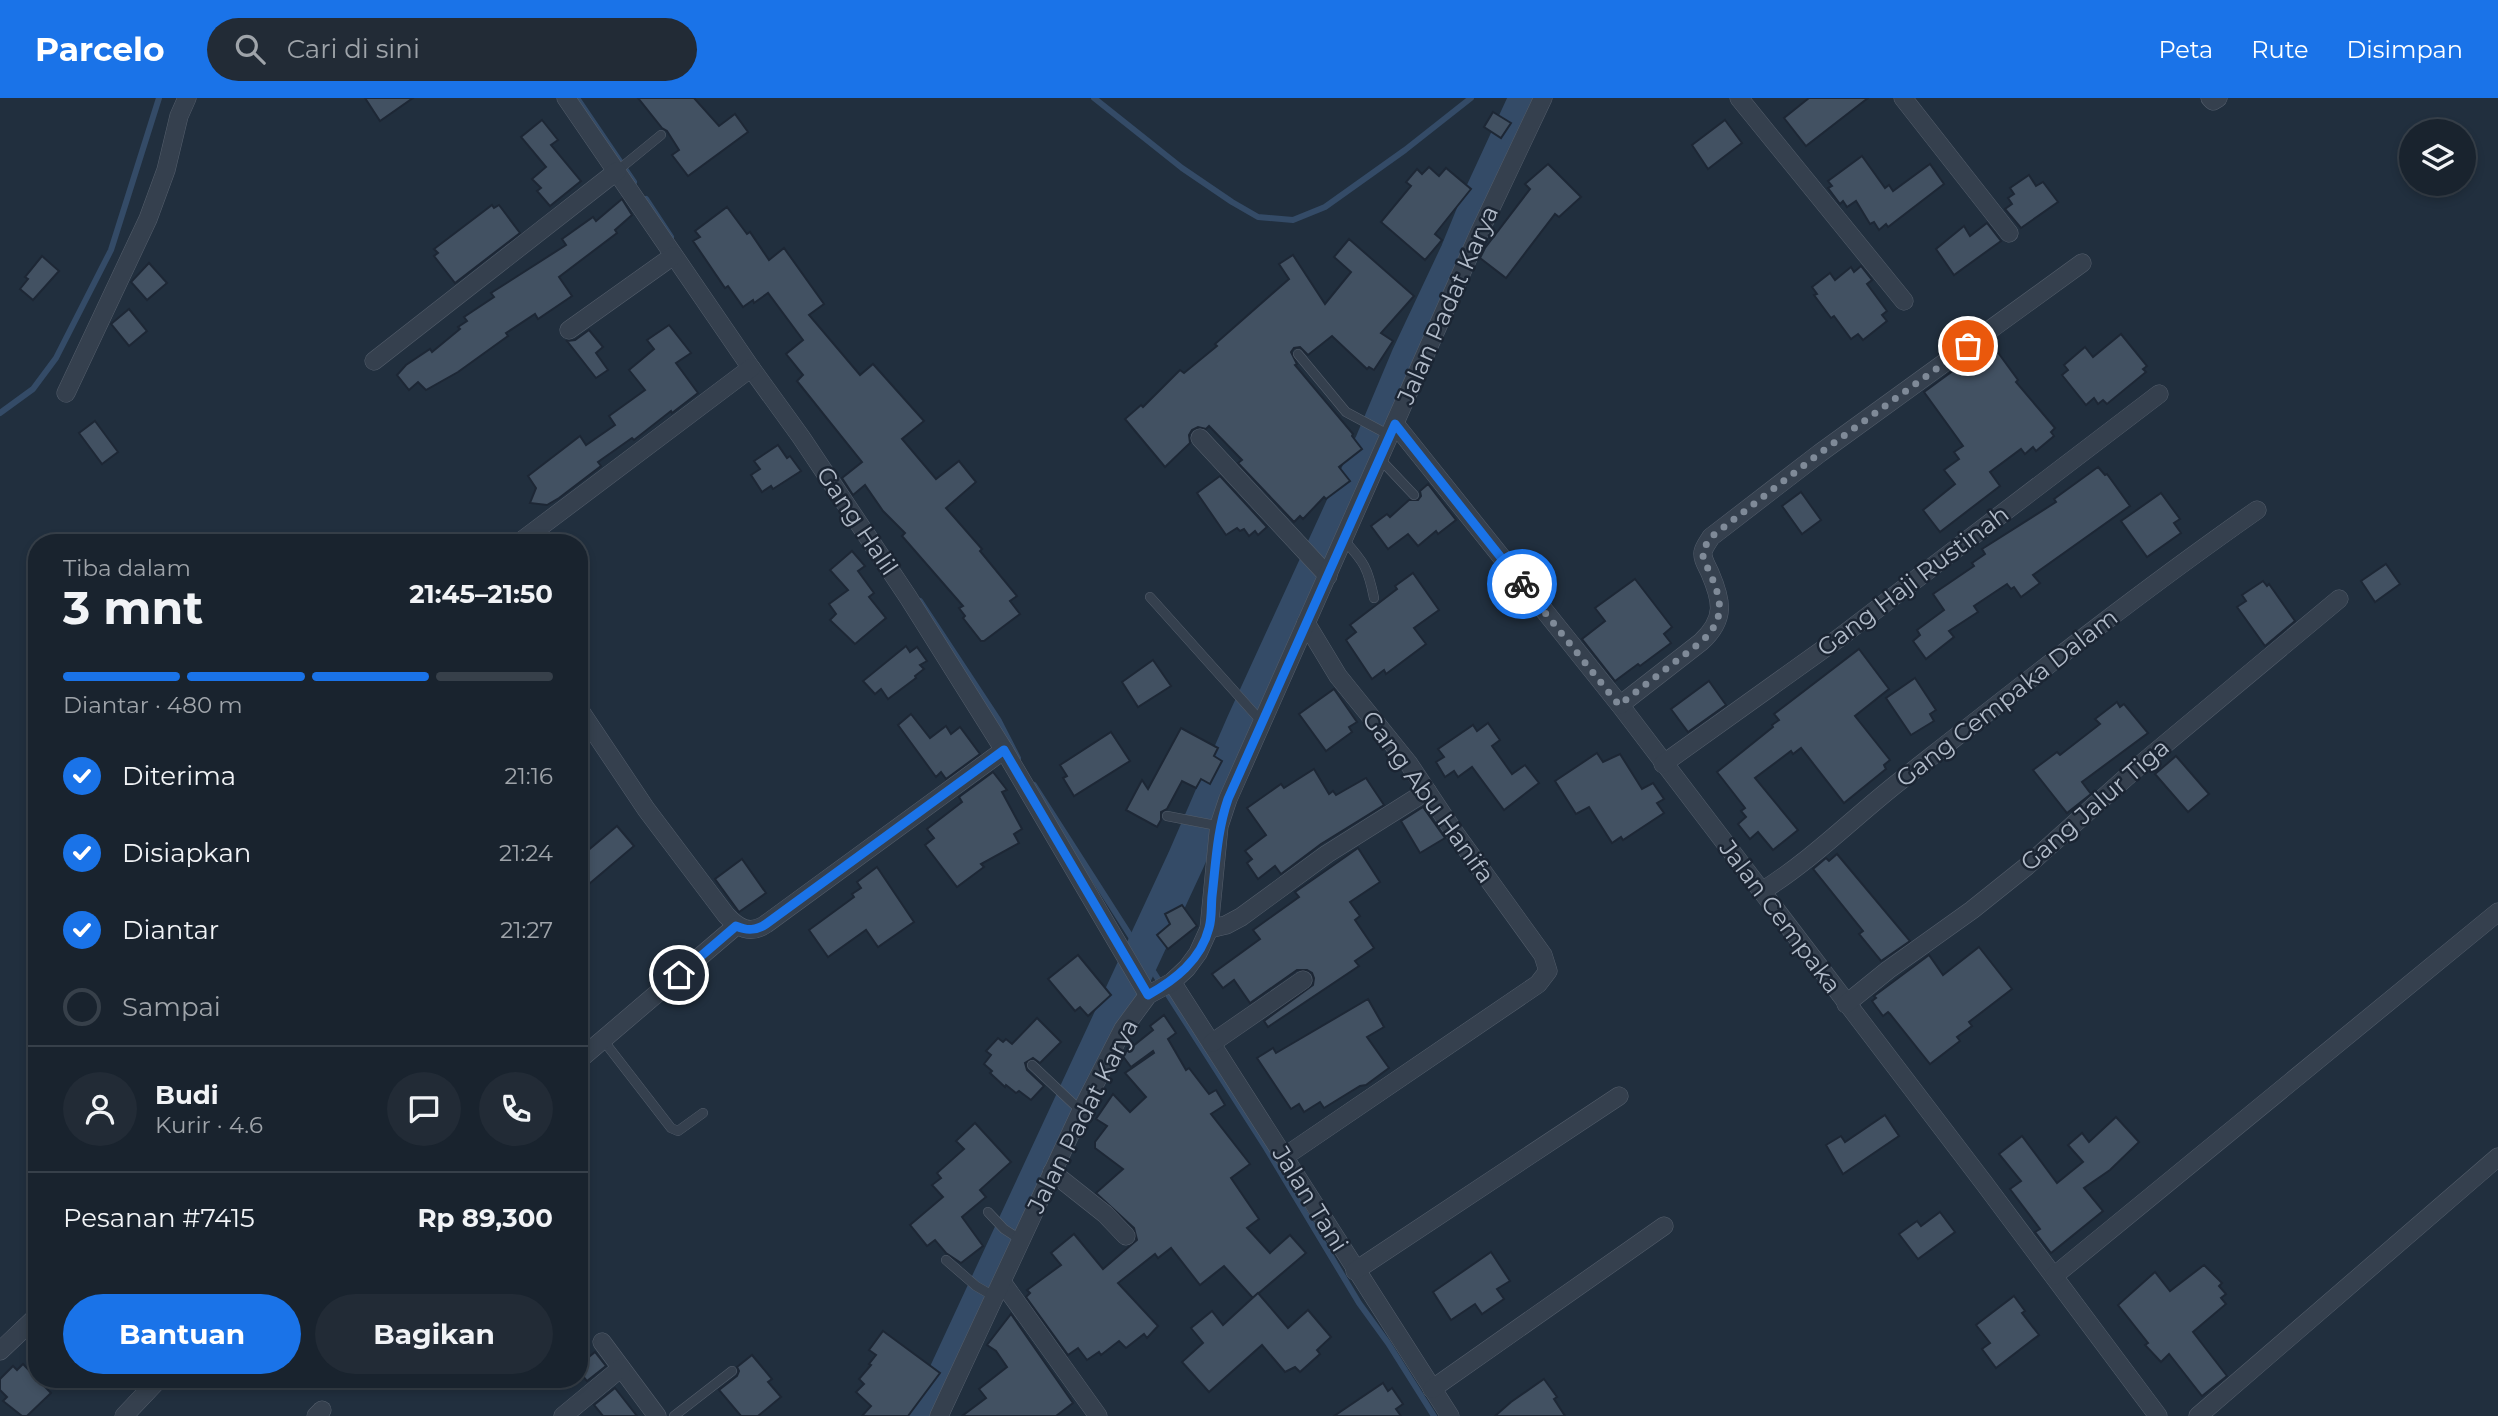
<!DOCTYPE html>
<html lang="id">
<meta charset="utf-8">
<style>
body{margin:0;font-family:Montserrat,sans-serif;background:#222b36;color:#f1f3f6;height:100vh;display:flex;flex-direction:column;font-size:26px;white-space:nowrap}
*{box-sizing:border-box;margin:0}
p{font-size:23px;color:#9fa4aa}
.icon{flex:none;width:38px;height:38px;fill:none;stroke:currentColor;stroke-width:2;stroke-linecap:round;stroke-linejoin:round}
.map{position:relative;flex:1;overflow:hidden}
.sheet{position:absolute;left:28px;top:436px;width:560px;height:854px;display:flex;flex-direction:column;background:#19232e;border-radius:28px;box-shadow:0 4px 10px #0003,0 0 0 2px #37404a}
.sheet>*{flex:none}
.tools{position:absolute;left:2399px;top:21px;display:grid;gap:14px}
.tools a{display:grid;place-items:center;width:77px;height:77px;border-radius:50%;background:#19232e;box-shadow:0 4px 10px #0003,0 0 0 2px #37404a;font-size:35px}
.pin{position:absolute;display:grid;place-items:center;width:60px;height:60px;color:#fff;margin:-30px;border:4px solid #fff;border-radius:50%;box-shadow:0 2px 7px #0007}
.courier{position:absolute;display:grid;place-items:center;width:70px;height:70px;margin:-35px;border:5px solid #1a73e8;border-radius:50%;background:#fff;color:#222;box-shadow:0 2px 9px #0007}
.overview em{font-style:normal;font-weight:700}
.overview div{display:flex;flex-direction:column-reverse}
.overview{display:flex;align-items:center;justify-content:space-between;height:119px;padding:0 35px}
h1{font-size:46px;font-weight:700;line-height:52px}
.bar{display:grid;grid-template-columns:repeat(4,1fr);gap:10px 7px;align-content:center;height:84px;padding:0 35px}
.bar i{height:9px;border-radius:5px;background:#37404a}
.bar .active{background:#1a73e8}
.bar p{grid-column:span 4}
.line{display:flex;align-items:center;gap:18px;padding:0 35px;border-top:2px solid #37404a}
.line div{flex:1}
.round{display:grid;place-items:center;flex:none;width:74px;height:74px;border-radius:37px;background:#222b36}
ol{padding:0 35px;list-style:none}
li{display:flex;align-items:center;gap:21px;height:77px}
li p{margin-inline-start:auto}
li .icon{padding:7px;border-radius:50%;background:#1a73e8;color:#fff;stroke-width:4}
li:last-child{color:#9fa4aa}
li i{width:38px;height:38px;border:4px solid #37404a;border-radius:50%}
.action{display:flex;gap:14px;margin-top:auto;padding:14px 35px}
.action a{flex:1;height:80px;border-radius:42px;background:#1a73e8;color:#fff;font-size:28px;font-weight:700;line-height:80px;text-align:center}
.action a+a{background:#222b36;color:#f1f3f6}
header{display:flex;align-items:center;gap:42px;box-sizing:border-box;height:98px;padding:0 35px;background:#1a73e8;color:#fff}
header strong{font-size:33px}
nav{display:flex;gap:38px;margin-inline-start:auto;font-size:24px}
.search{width:490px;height:63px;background:#222b36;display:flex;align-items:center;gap:18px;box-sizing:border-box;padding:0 24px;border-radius:38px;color:#9fa4aa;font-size:26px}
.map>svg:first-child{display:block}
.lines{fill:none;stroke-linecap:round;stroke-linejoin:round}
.stream{stroke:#344b67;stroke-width:6}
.river{stroke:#344b67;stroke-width:38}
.building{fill:#425162;stroke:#1d2735;stroke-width:2}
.lane-casing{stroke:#545e6c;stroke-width:10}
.street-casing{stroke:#545e6c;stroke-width:19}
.lane{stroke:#35404e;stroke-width:9}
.street{stroke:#35404e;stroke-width:18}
.done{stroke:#7f8a98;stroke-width:7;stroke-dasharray:0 12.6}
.route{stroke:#1a73e8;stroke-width:9}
.labels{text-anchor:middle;stroke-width:5;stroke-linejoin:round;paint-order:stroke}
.street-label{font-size:24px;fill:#b1bbc9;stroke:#1b2533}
</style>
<header>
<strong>Parcelo</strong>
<div class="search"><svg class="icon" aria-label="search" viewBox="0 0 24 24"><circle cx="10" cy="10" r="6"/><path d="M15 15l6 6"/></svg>Cari di sini</div>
<nav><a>Peta</a><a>Rute</a><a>Disimpan</a></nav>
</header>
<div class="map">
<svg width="2498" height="1318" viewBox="0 0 2498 1318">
<rect width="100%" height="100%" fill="#212f3e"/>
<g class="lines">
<g class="stream">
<polyline points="577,0 634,84"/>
<polyline points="1094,0 1182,70 1232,104 1258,119 1293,122 1325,109 1405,52 1471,0"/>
<polyline points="646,101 671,139"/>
<polyline points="0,315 33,291 56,260 111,152 159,0"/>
<polyline points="920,503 999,623 1018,660"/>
<polyline points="1034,687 1266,1050 1359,1205 1388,1245 1434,1318"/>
</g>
<polyline class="river" points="928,1318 1186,762 1245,626 1373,347 1410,259 1459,155 1480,104 1528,0"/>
</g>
<g class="building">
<polygon points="365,0 413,0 380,23"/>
<polygon points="638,0 694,0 719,28 735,16 748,34 688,78 672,57 679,52 667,33 662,30"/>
<polygon points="1809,0 1868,0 1806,48 1784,20"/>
<polygon points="1493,14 1511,25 1501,40 1484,29"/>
<polygon points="542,22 558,42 551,47 581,83 550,108 537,93 541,90 532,81 546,69 521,39"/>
<polygon points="1725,22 1742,45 1708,71 1692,47"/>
<polygon points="1862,58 1885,90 1889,87 1893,93 1930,66 1944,86 1888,129 1886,126 1879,132 1874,124 1870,126 1856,103 1847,109 1843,103 1840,106 1828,90 1832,88 1828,83"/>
<polygon points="1548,66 1581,99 1559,119 1555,116 1506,180 1480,160 1485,150 1530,91 1525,86"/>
<polygon points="1429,69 1439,78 1446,70 1471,91 1435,136 1442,142 1425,162 1381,124 1411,88 1406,84 1417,71 1422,76"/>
<polygon points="2029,77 2036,88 2043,84 2058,104 2021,130 2005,111 2012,106 2008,100 2014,96 2010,90"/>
<polygon points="622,101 632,117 615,132 617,135 559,179 572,198 538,221 535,216 506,235 508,238 458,274 426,292 418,284 409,292 397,277 406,267 430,251 432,254 460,231 458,229 467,223 464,219 494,199 491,195 566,147 562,141 593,119 596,123"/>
<polygon points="492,107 494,110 499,107 520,135 455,185 434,158 438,155 434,151"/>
<polygon points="727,109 747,136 750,134 769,162 784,150 824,206 809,217 860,277 873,266 924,323 902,341 936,381 959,363 976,384 946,410 982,451 980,453 1017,498 1010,503 1020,516 984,543 981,543 963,520 965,518 959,510 963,508 902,438 905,435 883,413 865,387 853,397 842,380 862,364 797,283 803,277 786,256 803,242 768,195 754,205 753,202 743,209 728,188 725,190 693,143 700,139 695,133"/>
<polygon points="1987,125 2001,143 1954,177 1936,151 1964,128 1970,138"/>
<polygon points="1349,141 1414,198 1381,235 1393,243 1374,272 1369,269 1367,271 1332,238 1308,257 1300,249 1294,250 1291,254 1297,266 1295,267 1353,336 1352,338 1362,351 1339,369 1350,383 1326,401 1324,399 1303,421 1300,418 1294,424 1238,365 1242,362 1209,328 1206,331 1198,329 1192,332 1189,337 1190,345 1165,369 1125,321 1141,307 1143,309 1180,272 1184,275 1217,248 1215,246 1289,181 1279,166 1293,157 1325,206 1351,174 1334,159"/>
<polygon points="42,158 59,173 33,202 20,191 28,181 25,179"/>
<polygon points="149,165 167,185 147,202 131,184"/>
<polygon points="1861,168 1872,182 1867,186 1887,213 1882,217 1887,223 1863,242 1858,236 1851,241 1834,218 1831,220 1814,197 1817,196 1812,189 1830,175 1835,182 1851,169 1854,174"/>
<polygon points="129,211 147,233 129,248 111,226"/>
<polygon points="669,227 691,255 676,265 698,295 672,315 671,313 634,342 632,340 598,364 601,368 559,400 547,407 530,405 536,390 528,378 580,338 586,347 615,327 609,318 645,292 629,272 654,251 647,242"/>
<polygon points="589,232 603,249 596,255 608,272 596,280 567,243 575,242"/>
<polygon points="2121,236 2147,268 2143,271 2146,274 2107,306 2103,302 2098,306 2094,300 2086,307 2062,277 2068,272 2064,267 2085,249 2093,259"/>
<polygon points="1991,245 2018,282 2016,284 2055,330 2051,334 2054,338 2036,353 2033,349 2025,356 2021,351 1990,374 2000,388 1940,434 1923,412 1955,386 1944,372 1959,361 1954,354 1963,348 1924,294"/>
<polygon points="95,323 118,354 102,366 79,335"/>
<polygon points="778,347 787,360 790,358 801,373 773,391 771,388 762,394 751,377 760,371 754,363"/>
<polygon points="2098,369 2105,377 2107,376 2130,408 2033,477 2040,485 2021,499 2014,489 2011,491 2007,486 1974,508 1978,514 1949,533 1954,539 1926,561 1913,543 1920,537 1917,532 1944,512 1933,496 1974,468 1972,465 1985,456 1982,451 2056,404 2054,401"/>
<polygon points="1220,378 1267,429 1258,437 1255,433 1249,438 1244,431 1240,433 1237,430 1226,437 1197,395"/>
<polygon points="1428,386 1456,422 1438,436 1436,433 1418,448 1408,436 1388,451 1371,428 1387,416 1390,419 1409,402 1418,402 1421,398 1420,393"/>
<polygon points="1801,394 1821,422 1802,436 1782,408"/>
<polygon points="2161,395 2180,421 2174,425 2181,435 2147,459 2121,423"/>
<polygon points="852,453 865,468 858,473 874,495 869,499 886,520 855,546 830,522 836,516 829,506 848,492 830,472"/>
<polygon points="2386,466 2400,486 2375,504 2361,483"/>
<polygon points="1413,475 1439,512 1414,530 1426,546 1386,576 1384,572 1372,581 1346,542 1356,534 1350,527 1397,491 1395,488"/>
<polygon points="1635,481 1672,529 1664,536 1671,545 1640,568 1638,566 1615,583 1582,541 1605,523 1595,510"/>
<polygon points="2263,483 2267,488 2269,486 2295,523 2265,548 2237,509 2246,503 2242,497"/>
<polygon points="906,548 910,554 917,549 927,563 920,567 924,571 915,578 916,580 888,601 881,591 875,596 863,583"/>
<polygon points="1859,551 1889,591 1855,618 1890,662 1884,667 1886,671 1844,705 1801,650 1793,656 1791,653 1755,680 1798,732 1773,752 1758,734 1750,741 1738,726 1746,719 1741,713 1745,710 1717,674 1773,629 1772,627 1779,622 1774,616"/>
<polygon points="1153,562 1171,588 1138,609 1122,584"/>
<polygon points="1915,580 1936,612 1930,616 1934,623 1911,637 1886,600"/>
<polygon points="1709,583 1726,607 1688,634 1671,611"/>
<polygon points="1334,591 1357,624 1349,629 1352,634 1326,653 1299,616"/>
<polygon points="2117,604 2120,609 2124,606 2148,635 2082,684 2091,696 2067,715 2033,672 2057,654 2060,657 2100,626 2095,621"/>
<polygon points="911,616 930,640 946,628 951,636 960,629 980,656 946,681 941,674 936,679 898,627"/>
<polygon points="1488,625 1500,642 1492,648 1512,676 1525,667 1539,685 1504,712 1472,669 1458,679 1454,673 1445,679 1436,664 1444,659 1438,651 1473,627 1477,633"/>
<polygon points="1181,630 1218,650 1214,658 1222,663 1210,686 1201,681 1196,690 1182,683 1167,711 1161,714 1161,722 1157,729 1126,712 1142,682 1148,691"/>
<polygon points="1111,634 1130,663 1074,698 1063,680 1067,678 1060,667"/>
<polygon points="1597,655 1603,664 1620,656 1642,691 1653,685 1664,701 1657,705 1664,715 1623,742 1621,739 1612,745 1589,709 1576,716 1555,683"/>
<polygon points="2176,658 2209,696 2188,714 2155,676"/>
<polygon points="1314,671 1329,696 1333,693 1336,697 1366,680 1384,707 1321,746 1281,776 1275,768 1258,781 1247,765 1252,761 1245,753 1266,737 1247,710 1281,686 1284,690"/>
<polygon points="993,674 1007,692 1002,694 1022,731 1014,736 1019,745 981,766 984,769 957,789 925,747 934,740 927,731 962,704 959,699"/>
<polygon points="1423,709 1445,740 1420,755 1401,723"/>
<polygon points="617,728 634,748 589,786 579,775 579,760"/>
<polygon points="1358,750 1380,784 1350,804 1360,818 1355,822 1374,850 1355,863 1359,868 1268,929 1264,923 1313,887 1314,880 1312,875 1307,872 1297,872 1250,905 1234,882 1223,890 1212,876 1260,841 1253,832 1299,799 1295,794"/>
<polygon points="1837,756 1910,843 1881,863 1859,836 1863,833 1813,771 1826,760 1829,763"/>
<polygon points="742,761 766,795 739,814 715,781"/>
<polygon points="877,769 914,824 878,849 866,832 828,859 809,832 854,799 852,796 861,790 857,784"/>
<polygon points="1182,807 1197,828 1168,851 1157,837 1170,826 1165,816"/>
<polygon points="1979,849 2012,891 1969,924 1972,928 1957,939 1960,943 1930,966 1890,916 1888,914 1883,918 1872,903 1876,900 1874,898 1929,857 1943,877"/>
<polygon points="1078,857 1111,897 1088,918 1080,909 1075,913 1048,881"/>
<polygon points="1368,901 1384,929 1367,939 1389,970 1366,987 1360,988 1324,1010 1320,1004 1304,1014 1299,1006 1291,1011 1257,960 1273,950 1276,955"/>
<polygon points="1164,917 1176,935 1168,941 1186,972 1189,970 1209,996 1216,992 1225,1007 1211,1016 1250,1066 1231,1080 1259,1121 1247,1130 1270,1155 1290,1137 1306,1155 1253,1200 1224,1168 1200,1187 1171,1150 1158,1160 1155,1156 1118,1185 1158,1228 1147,1240 1144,1236 1126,1250 1119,1243 1101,1257 1099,1254 1087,1262 1078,1250 1068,1257 1026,1199 1030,1195 1027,1192 1061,1167 1051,1155 1074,1136 1103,1171 1137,1142 1134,1130 1096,1095 1123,1071 1095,1050 1095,1044 1107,1028 1096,1021 1113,996 1130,1014 1146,999 1125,975 1154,955 1153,953 1131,969 1122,957 1153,932 1150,928"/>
<polygon points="1037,920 1061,944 1040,965 1033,960 1025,965 1027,972 1044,988 1031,1002 1019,993 1016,995 1006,987 1005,989 990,975 992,973 984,966 991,957 986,953 998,940 1003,944 1006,941 1012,946"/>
<polygon points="1885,1017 1899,1038 1843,1076 1826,1047 1841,1038 1845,1044"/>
<polygon points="2116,1019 2139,1044 2110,1072 2084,1090 2103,1113 2051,1155 2035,1134 2040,1131 2010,1091 2021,1083 1999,1056 2022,1038 2057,1085 2083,1064 2068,1047 2082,1035 2089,1044"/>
<polygon points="975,1025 1011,1064 980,1092 986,1099 962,1119 983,1148 961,1165 946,1155 935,1142 927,1148 910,1127 943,1099 932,1087 941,1080 937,1075 964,1051 956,1043"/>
<polygon points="1940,1114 1955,1134 1918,1161 1899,1136 1917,1123 1921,1128"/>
<polygon points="1491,1154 1510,1183 1497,1191 1504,1201 1482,1216 1475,1206 1451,1222 1433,1194"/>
<polygon points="2204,1167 2222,1185 2219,1188 2226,1196 2221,1200 2226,1206 2193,1234 2227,1278 2202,1298 2169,1256 2161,1264 2145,1247 2148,1245 2118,1207 2155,1174 2170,1193"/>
<polygon points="1258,1195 1288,1230 1308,1212 1331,1239 1317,1252 1320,1256 1300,1274 1295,1269 1285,1274 1262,1247 1209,1294 1182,1264 1203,1245 1191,1230 1212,1213 1223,1227"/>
<polygon points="2014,1198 2025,1213 2022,1215 2039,1237 1996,1270 1982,1251 1990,1245 1976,1227"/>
<polygon points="1011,1216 1073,1305 1056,1318 962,1318 986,1300 979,1291 1007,1269 996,1253 987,1247"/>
<polygon points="883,1233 940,1275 908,1318 862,1318 871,1308 856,1294 864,1286 859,1281 871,1267 869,1266 876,1257 869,1252"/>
<polygon points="595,1254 606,1268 587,1283 579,1273 579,1267"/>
<polygon points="752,1257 772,1281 768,1284 781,1299 758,1318 741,1318 719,1292 737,1278 739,1273 737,1269"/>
<polygon points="23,1266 51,1295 27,1318 22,1318 3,1303 7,1299 0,1292 0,1281 13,1268 17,1272"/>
<polygon points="1544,1281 1557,1299 1554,1301 1565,1318 1495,1318 1511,1304"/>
<polygon points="1383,1285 1388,1293 1392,1290 1403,1306 1396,1311 1401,1318 1334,1318"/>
<polygon points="615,1290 637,1318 603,1318 594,1307"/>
</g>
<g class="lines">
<defs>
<g id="lane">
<polyline points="617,73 661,37"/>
<polyline points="1298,256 1346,314 1389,337"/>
<polyline points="1379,360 1414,397"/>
<path d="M1344 442C1364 464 1368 470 1374 500"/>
<polyline points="1150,499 1261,623"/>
<polyline points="1167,718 1219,728"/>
<polyline points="603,942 671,1030 678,1033 703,1015"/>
<polyline points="1032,967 1081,1013"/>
<polyline points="988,1114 1004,1131 1021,1142"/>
<polyline points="946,1162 976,1188 995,1199"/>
<polyline points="674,1318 732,1273"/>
</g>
<g id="street">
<polyline points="566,0 751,270 801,339 908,499 1004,652 1148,897"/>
<polyline points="1739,0 1904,203"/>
<polyline points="1903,0 2009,135"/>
<polyline points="2210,0 2213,3 2218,0"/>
<polyline points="569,232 673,158"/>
<polyline points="374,263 617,73"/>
<polyline points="66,295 148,121 166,72 179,18 187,0"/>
<polyline points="1395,326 1620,607 1984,1085 2158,1318"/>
<polyline points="1200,340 1328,478"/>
<polyline points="520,444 751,270"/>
<path d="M1620 607 1701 544C1726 521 1722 503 1710 475 1707 468 1702 461 1703 454 1704 449 1708 444 1711 439L1820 355 2082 165"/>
<path d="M579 611 646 711 726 817C738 830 750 837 766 826L1004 652"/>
<polyline points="1663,666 1839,540 2159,296"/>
<path d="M1762 793C1812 762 1854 719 1900 683 2017 591 2134 498 2257 412"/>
<polyline points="1209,831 1226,827 1241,819 1327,756 1427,693"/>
<polyline points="1172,884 1450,1318"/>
<polyline points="1846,906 1888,872 1972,812 2027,768 2140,667 2339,501"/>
<polyline points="1212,945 1303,882"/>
<polyline points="579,962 736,828"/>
<polyline points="1284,1059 1538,886 1548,873 1543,857 1455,735 1409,666 1338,578 1306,525"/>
<polyline points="1052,1074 1105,1116 1126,1138"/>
<polyline points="1355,1173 1619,998"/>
<polyline points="2054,1178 2498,814"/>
<polyline points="1002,1184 1098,1318"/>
<polyline points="602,1244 657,1318"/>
<polyline points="0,1253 37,1218"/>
<polyline points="1432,1291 1664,1128"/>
<polyline points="124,1318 159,1281"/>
<polyline points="316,1318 322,1312"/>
<polyline points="563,1318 621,1270"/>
<polyline points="939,1318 1081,1013 1123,931 1148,897 1172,884 1187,870 1198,855 1209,831 1219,728 1228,701 1480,133 1543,0"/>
<polyline points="2198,1318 2498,1059"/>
</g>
</defs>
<use href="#lane" class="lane-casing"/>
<use href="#street" class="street-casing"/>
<use href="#lane" class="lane"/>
<use href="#street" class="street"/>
</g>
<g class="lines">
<path class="done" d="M1522 486 1619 607 1701 544C1726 521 1722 503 1710 475 1707 468 1702 461 1703 454 1704 449 1708 444 1711 439L1820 355 1968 248"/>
<path class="route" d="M679 877 736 828C747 833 756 833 766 826L1004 652 1148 897C1175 882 1201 862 1209 830 1212 820 1211 808 1212 798 1216 764 1217 733 1228 701L1395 326 1522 486"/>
</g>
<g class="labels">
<g class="street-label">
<text transform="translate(1448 207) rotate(-66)" y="8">Jalan Padat Karya</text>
<text transform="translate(857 423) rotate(56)" y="8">Gang Halil</text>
<text transform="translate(1913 483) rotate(-37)" y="8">Gang Haji Rustinah</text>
<text transform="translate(2007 600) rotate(-38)" y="8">Gang Cempaka Dalam</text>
<text transform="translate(1428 699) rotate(54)" y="8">Gang Abu Hanifa</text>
<text transform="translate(2095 707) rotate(-41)" y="8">Gang Jalur Tiga</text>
<text transform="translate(1780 819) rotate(53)" y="8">Jalan Cempaka</text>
<text transform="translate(1083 1018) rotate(-63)" y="8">Jalan Padat Karya</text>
<text transform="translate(1310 1101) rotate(58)" y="8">Jalan Tani</text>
</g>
</g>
</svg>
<div class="tools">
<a><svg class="icon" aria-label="layers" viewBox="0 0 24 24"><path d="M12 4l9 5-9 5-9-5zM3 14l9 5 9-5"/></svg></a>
</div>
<div class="pin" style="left:1968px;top:248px;background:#ea580c"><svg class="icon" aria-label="bag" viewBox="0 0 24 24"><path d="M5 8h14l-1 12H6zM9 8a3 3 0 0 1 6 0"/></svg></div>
<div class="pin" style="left:679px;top:877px;background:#1f2937"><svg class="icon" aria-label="home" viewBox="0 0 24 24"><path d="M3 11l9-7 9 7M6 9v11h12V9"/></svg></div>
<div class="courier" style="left:1522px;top:486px"><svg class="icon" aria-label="bike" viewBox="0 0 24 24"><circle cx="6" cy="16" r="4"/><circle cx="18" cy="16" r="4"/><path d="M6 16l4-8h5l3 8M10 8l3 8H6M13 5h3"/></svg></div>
<section class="sheet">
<div class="overview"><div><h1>3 mnt</h1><p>Tiba dalam</p></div><em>21:45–21:50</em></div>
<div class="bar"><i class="active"></i><i class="active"></i><i class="active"></i><i></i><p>Diantar · 480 m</p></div>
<ol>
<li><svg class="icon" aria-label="check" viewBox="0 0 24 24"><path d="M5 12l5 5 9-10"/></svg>Diterima<p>21:16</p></li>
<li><svg class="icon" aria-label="check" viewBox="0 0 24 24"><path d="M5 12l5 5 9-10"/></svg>Disiapkan<p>21:24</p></li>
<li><svg class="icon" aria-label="check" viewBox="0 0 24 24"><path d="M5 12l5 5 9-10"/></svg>Diantar<p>21:27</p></li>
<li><i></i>Sampai</li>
</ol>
<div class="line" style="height:126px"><a class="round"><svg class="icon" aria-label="person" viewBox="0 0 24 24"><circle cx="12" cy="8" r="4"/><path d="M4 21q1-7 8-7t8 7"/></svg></a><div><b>Budi</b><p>Kurir · 4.6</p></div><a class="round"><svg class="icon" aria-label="chat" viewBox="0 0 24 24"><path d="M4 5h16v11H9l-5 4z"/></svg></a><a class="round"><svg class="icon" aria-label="phone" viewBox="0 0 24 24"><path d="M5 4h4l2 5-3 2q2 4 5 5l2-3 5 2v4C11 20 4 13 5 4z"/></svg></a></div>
<div class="line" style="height:91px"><div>Pesanan #7415</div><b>Rp 89,300</b></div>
<div class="action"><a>Bantuan</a><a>Bagikan</a></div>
</section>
</div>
